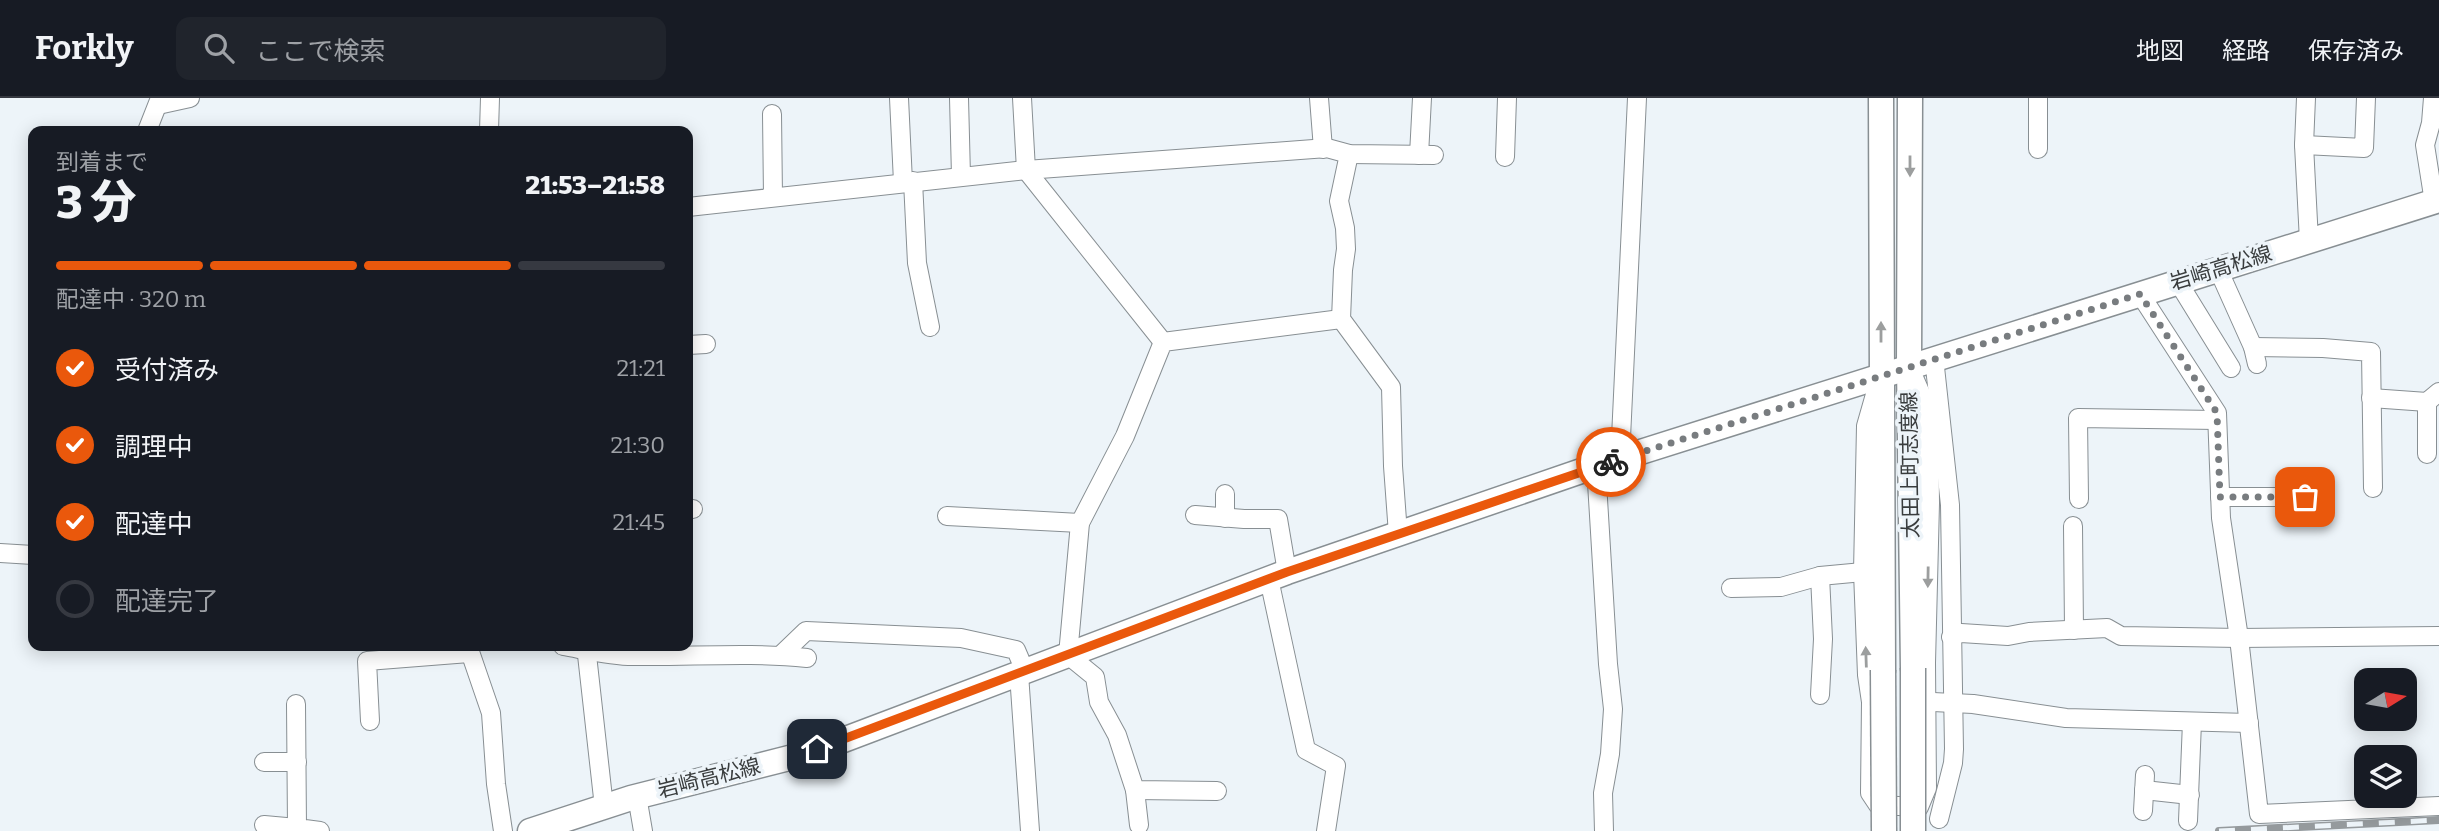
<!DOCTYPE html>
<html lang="ja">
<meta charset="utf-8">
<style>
body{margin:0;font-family:Bitter,"Noto Sans JP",serif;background:#20242c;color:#f1f3f6;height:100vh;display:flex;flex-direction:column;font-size:26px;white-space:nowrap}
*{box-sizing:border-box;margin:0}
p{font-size:23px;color:#9ea1a6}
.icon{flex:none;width:38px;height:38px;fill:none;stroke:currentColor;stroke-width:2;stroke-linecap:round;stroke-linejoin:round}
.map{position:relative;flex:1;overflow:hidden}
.details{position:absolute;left:28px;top:28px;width:665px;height:525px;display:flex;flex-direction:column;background:#171b24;border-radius:14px;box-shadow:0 4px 18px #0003}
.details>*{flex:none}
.needle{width:46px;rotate:79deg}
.fabs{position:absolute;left:2354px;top:570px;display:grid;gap:14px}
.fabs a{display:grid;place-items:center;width:63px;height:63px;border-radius:14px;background:#171b24;box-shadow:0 4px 18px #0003;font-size:35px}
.pin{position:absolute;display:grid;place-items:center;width:60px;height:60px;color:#fff;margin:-30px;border-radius:14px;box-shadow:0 4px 10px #0006}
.courier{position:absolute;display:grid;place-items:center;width:70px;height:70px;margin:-35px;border:5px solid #ea580c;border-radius:50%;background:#fff;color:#222;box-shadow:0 2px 9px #0007}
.overview em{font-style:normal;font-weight:800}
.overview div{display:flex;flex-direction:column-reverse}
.overview{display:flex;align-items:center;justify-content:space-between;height:119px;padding:0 28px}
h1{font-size:46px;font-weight:800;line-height:52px}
.bar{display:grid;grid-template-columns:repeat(4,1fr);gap:10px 7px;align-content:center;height:84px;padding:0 28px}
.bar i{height:9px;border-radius:5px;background:#363941}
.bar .on{background:#ea580c}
.bar p{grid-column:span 4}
ol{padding:0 28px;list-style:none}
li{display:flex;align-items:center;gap:21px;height:77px}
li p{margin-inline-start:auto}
li .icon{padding:7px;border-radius:50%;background:#ea580c;color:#fff;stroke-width:4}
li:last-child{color:#9ea1a6}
li i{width:38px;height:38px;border:4px solid #363941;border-radius:50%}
header{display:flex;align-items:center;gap:42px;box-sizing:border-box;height:98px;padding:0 35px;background:#171b24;border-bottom:2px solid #363941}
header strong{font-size:33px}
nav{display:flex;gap:38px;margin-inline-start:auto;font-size:24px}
.search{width:490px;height:63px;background:#20242c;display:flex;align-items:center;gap:18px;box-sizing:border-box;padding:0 24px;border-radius:14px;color:#9ea1a6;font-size:26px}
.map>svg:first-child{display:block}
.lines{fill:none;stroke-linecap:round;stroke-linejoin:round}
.minor-casing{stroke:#888f93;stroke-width:20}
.secondary-casing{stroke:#888f93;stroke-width:27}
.minor{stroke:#fff;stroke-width:18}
.secondary{stroke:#fff;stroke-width:24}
.rail-casing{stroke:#959a9d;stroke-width:8}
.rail{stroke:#edf4f9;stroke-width:5;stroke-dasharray:16;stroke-linecap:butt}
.secondary-bridge-casing{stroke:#888f93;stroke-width:27;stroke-linecap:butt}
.secondary-bridge{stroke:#fff;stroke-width:24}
.oneway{fill:#9c9e9e}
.done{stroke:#787c7f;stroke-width:7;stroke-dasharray:0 12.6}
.route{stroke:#ea580c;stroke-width:9}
.labels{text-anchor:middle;stroke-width:7;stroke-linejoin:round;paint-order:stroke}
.street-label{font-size:21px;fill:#393c3d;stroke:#edf4f9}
</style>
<header>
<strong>Forkly</strong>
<div class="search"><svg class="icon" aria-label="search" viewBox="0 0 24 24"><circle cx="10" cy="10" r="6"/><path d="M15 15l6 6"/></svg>ここで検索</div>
<nav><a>地図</a><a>経路</a><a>保存済み</a></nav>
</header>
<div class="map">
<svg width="2439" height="733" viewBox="0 0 2439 733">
<rect width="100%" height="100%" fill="#edf4f9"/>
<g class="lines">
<defs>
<g id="minor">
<polyline points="899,0 903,84"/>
<polyline points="959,0 961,78"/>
<polyline points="1022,0 1026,72 1163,244"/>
<polyline points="1319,0 1323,51"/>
<polyline points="2306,0 2304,47 2309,143"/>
<polyline points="2433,0 2431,25 2425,47 2434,104"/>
<polyline points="158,7 190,0"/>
<polyline points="772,16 773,99"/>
<polyline points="147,33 160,0"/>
<polyline points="489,33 490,0"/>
<polyline points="2304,47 2364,50 2366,0"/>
<polyline points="2038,51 2038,0"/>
<polyline points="1349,56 1339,103 1345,130 1346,151 1343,172 1341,221 1391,289 1393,368 1398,436"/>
<polyline points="1419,57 1422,0"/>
<polyline points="1505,59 1507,0"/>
<polyline points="913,83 917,165 930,229"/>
<polyline points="688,109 1026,72 1327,50 1349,56 1434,57"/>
<polyline points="2218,171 2253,249 2257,266"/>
<polyline points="2178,184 2231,270"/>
<polyline points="2140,196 2217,315 2221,420 2239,540 2259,716 2439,708"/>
<polyline points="688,247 706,246"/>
<polyline points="2253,249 2323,250 2371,254 2373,390"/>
<polyline points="1934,260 1950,407 1954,651 1953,665 1939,721"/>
<polyline points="1876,293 1866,328 1863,474 1867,577 1871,604 1870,695 1878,707 1919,709 1927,690 1926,565 1930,405 1929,314 1912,275"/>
<polyline points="2371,300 2427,304"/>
<polyline points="2427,356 2427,304 2439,294"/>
<polyline points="1620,361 1637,0"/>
<polyline points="1596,368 1608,566 1613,611 1610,656 1603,695 1604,733"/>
<polyline points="2220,399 2306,399"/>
<polyline points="2079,401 2078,320 2217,322"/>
<polyline points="688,411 693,411"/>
<polyline points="1195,417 1244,421 1278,421 1287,474"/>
<polyline points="947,418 1080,425"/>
<polyline points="1225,420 1225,396"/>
<polyline points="2073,428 2074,532"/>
<polyline points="0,455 33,457"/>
<polyline points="1269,481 1306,652 1336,668 1326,733"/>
<polyline points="1731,490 1781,489 1820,478"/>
<polyline points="1951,539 1961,535 2008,538 2029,534 2107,530 2121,538 2239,540 2439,538"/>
<polyline points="468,548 491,615 496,686 503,733"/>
<path d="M563 548C586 552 610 558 633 558 691 559 749 554 807 560"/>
<polyline points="586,548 604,709"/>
<polyline points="781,557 806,533 961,540 1016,552 1025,573"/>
<polyline points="1019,576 1030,733"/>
<polyline points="1820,597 1823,541 1820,478 1863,474"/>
<polyline points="1933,604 1973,606 2066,620 2249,625"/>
<polyline points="296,606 297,730 320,733"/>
<polyline points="370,623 367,563 469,555"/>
<polyline points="264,664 297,664"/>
<polyline points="1135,692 1139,727"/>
<polyline points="2144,692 2190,697"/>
<polyline points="1217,693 1135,692 1117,637 1099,604 1095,579 1068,557 1080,425 1125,338 1163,244 1341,221"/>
<polyline points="637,698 643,733"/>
<polyline points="2143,713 2145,677"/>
<polyline points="2188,723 2192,624"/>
<polyline points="264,727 297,730"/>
</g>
<g id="secondary">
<polyline points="1881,0 1883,572"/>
<polyline points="1910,0 1909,268 1913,570"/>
<polyline points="530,733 631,700 797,658 838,644 1287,474 1590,370 2439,102"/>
</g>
</defs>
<use href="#minor" class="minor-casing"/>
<use href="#secondary" class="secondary-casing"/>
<use href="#minor" class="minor"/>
<use href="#secondary" class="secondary"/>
<defs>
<polyline id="rail" points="2219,733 2439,722"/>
</defs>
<use href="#rail" class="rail-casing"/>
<use href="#rail" class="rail"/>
<defs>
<g id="secondary-bridge">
<polyline points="1913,570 1913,733"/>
<polyline points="1883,572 1884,733"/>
</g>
</defs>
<use href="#secondary-bridge" class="secondary-bridge-casing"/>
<use href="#secondary-bridge" class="secondary-bridge"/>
</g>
<defs><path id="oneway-solid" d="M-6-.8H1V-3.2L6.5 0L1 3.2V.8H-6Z" transform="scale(1.75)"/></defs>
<g class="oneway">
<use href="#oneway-solid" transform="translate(1910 68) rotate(90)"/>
<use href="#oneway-solid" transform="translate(1881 234) rotate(-90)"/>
<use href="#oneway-solid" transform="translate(1928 479) rotate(91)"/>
<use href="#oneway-solid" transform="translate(1866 559) rotate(-92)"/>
</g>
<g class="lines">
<polyline class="done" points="1611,364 2140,196 2217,315 2220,399 2305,399"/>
<polyline class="route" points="817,651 1287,474 1611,364"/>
</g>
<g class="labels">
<g class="street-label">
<text transform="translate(2221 170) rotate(-17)" y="7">岩崎高松線</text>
<text transform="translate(1910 367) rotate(-91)" y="7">太田上町志度線</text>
<text transform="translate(709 680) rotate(-14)" y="7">岩崎高松線</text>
</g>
</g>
</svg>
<div class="fabs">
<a><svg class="needle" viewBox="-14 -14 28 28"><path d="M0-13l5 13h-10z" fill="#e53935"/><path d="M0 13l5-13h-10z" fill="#9ea1a6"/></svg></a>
<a><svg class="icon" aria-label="layers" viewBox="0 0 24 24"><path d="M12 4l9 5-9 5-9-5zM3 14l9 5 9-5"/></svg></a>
</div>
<div class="pin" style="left:2305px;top:399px;background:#ea580c"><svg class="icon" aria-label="bag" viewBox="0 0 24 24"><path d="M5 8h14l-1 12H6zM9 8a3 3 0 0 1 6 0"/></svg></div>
<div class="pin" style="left:817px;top:651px;background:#1f2937"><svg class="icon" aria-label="home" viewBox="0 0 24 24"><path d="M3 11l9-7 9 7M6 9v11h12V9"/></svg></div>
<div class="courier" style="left:1611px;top:364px"><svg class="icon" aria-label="bike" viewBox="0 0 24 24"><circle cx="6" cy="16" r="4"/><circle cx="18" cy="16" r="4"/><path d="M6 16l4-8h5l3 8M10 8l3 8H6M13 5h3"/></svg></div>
<section class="details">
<div class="overview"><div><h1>3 分</h1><p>到着まで</p></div><em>21:53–21:58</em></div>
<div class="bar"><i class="on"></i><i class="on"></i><i class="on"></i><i></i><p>配達中 · 320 m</p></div>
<ol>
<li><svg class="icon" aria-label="check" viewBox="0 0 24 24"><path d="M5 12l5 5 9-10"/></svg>受付済み<p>21:21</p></li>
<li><svg class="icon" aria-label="check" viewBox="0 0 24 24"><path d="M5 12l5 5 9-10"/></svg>調理中<p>21:30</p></li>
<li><svg class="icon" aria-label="check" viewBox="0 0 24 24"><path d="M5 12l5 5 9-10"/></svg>配達中<p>21:45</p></li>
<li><i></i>配達完了</li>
</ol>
</section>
</div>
